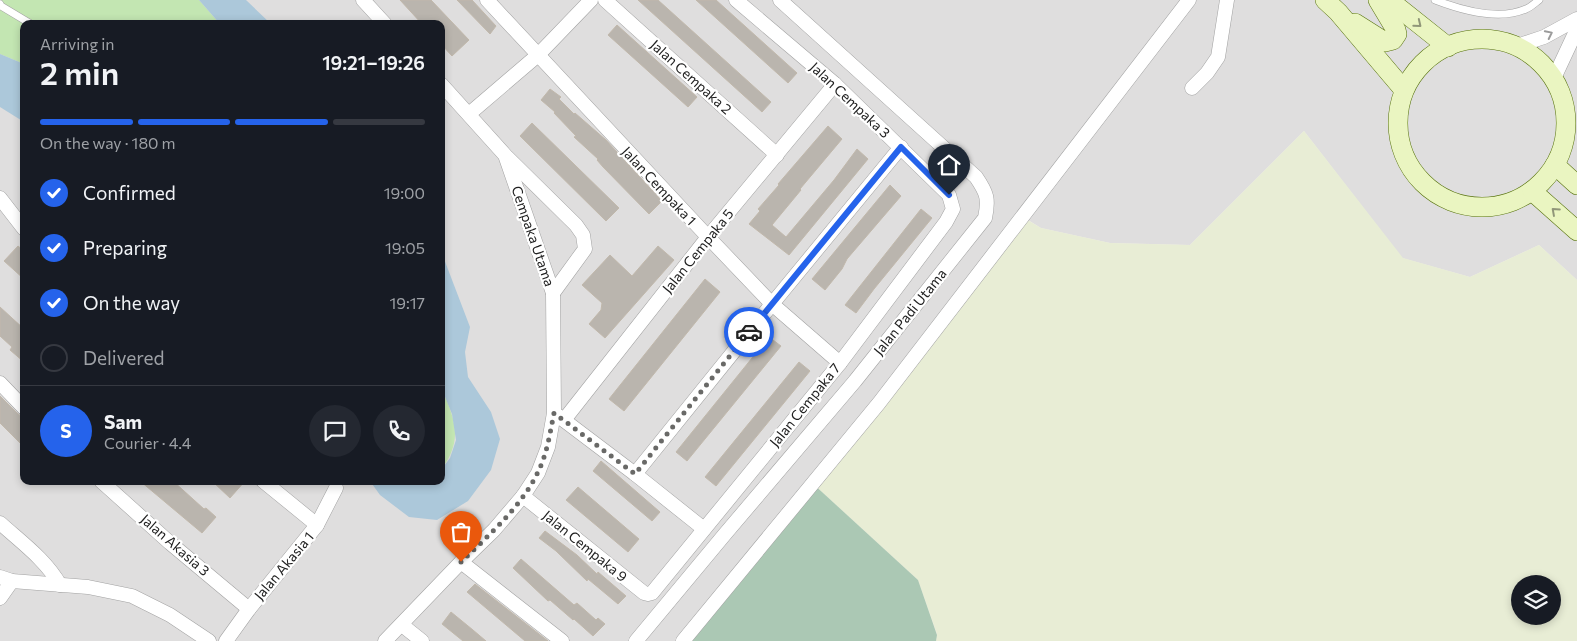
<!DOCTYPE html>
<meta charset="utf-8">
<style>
body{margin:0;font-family:Commissioner,sans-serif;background:#242831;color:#f1f3f6;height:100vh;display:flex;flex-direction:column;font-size:19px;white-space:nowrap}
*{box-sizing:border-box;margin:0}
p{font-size:16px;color:#9ea1a6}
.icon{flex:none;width:28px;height:28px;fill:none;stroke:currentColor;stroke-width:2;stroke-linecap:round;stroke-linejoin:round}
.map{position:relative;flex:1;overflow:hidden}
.side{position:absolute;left:20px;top:20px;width:425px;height:465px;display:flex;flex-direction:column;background:#171b24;border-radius:10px;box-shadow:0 2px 8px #0003}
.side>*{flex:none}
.controls{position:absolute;left:1511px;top:575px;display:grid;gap:10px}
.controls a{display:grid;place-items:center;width:50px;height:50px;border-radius:50%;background:#171b24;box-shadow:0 2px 8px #0003;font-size:25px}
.pin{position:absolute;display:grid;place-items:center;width:42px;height:42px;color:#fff;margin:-51px -21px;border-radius:50% 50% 50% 0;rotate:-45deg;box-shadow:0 0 5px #0007}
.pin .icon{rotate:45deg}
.courier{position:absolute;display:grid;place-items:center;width:50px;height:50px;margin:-25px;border:4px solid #2563eb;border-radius:50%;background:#fff;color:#222;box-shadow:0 1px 6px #0007}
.overview em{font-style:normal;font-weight:600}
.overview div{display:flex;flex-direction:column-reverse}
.overview{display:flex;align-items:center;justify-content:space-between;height:85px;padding:0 20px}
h1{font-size:32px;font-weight:600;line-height:38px}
.bar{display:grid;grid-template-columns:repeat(4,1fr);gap:8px 5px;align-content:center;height:60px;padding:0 20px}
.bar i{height:6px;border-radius:4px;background:#363941}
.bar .on{background:#2563eb}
.bar p{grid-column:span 4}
.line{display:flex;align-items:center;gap:12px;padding:0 20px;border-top:1px solid #363941}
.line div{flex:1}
.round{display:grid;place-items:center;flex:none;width:52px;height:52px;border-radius:26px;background:#242831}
ol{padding:0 20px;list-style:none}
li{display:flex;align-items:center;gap:15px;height:55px}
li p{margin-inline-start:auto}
li .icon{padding:5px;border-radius:50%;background:#2563eb;color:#fff;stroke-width:4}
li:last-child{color:#9ea1a6}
li i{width:28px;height:28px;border:2px solid #363941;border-radius:50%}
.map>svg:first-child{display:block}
.residential{fill:#dfdede;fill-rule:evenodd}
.farmland{fill:#e8edd5;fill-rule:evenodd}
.grass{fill:#c3e6b2}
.cemetery{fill:#abc8b4}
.water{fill:#acc8da}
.building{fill:#bab5ae;stroke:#c1b8ab}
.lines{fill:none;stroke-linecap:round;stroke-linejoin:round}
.lane-casing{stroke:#a2a2a2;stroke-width:8}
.street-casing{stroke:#a2a2a2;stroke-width:15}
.secondary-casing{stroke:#57720d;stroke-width:20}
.lane{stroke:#fff;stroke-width:7}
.street{stroke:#fff;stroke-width:14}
.secondary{stroke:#eaf5c1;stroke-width:19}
.oneway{stroke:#909679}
.oneway2{stroke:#9b9b9b}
.done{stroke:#696967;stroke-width:5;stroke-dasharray:0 9}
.route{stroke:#2563eb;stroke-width:6}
.labels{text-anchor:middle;stroke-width:4.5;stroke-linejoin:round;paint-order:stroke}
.street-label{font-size:14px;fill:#212121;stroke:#fff}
</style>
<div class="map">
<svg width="1577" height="641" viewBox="0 0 1577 641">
<rect width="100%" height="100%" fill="#f0efe8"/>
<path class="residential" d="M0 0H1577V280L1539 245 1470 277 1402 258 1304 131 1190 245 1110 243 1041 228 1020 215 876 402 678 641H0ZM24 24H441V481H24Z"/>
<path class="farmland" d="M1304 131 1403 258 1470 277 1539 245 1577 280V641H936L937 634 918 580 810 481 1019 215 1041 228 1110 243 1190 245ZM1520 584H1552V616H1520Z"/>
<g class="grass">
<polygon points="0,0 199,0 220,24 24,24 24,64 0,54"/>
<path d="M441 387C455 420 464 439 441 470Z"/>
</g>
<polygon class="cemetery" points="810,481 918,580 937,635 936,641 678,641"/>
<g class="water">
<polygon points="199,0 246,0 271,24 220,24"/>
<polygon points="0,54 24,64 24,122 0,107"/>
<polygon points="441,251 470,327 465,352 468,377 491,412 500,439 491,470 468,501 437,520 409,517 380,495 370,481 441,481 441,470 450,458 456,440 452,414 441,387"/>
</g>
<g class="building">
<polygon points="400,0 431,0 469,40 452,56 441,44 441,24 422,24"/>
<polygon points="457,0 472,0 496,26 490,34"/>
<polygon points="638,0 658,0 771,102 762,112"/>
<polygon points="696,0 716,0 797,73 788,83"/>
<polygon points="617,25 697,97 688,107 608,35"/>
<polygon points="550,89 561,97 559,99 574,114 575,113 606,140 662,201 649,214 603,167 597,160 598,159 574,137 576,136 554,113 555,112 541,100"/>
<polygon points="532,123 619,208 606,221 520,136"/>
<polygon points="828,126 842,139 800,189 801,190 772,225 786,237 834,180 857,149 868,159 789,255 749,224 760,211 758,209 779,185 778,184"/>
<polygon points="890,185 901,196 847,259 842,269 825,290 812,279"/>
<polygon points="921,209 932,218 874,289 856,313 845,305"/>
<polygon points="18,246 24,251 24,279 4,261"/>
<polygon points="658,246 674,260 605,338 589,324 601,310 602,303 582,285 610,255 632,276"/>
<polygon points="705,279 720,292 624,411 609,399"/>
<polygon points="0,307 24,329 24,362 10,350 12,347 0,336"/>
<polygon points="769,337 781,346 687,461 676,452"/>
<polygon points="799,362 810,371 716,486 705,477"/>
<polygon points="0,396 18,414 24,418 24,447 0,423"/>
<polygon points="601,461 660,512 652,521 593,471"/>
<polygon points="140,481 173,481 204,509 206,508 216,517 202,533"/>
<polygon points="212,481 245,481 230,498"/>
<polygon points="578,487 639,539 628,552 566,500"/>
<polygon points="545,531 577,555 597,574 598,572 626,596 618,604 588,579 587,581 556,551 539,538"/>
<polygon points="521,559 574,605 577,603 596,620 598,618 605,624 593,636 574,619 573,620 550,600 548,601 513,568"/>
<polygon points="475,584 548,641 525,641 467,592"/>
<polygon points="451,612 473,630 486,641 463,641 442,624"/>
</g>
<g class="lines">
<defs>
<g id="lane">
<path d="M1435 0C1461 10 1499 21 1526 9 1531 7 1535 3 1539 0"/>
<polyline points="0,4 1,6 31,24"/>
</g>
<g id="street">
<polyline points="363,0 385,24"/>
<polyline points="487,0 708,237 772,304 840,363"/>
<polyline points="605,0 777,155"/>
<polyline points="1520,45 1544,37 1577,19"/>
<polyline points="1555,76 1577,29"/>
<polyline points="1192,88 1207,73 1218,57 1227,0"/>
<polyline points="469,114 538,55 591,0"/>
<polyline points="507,157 576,225 583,235 585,249 553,293"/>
<polyline points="0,198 24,229"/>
<polyline points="0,383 24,408"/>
<polyline points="557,415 635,474 704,529"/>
<polyline points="564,420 708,237 835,84"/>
<polyline points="635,474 772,304 901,147"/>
<polyline points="101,481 170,543 249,609"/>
<polyline points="263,481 317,525"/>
<polyline points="523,496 644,593 648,594 652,593 840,363 946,222 953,209 949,195 835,84 736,0"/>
<path d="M0 523C21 542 46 560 60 585"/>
<polyline points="461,562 562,641"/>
<polyline points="0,577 12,581 88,587 132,596 170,615 209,641"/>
<polyline points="0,598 12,581"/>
<polyline points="402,625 422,641"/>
<polyline points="226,641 249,609 317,525 336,488"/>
<polyline points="385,641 461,562 494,530 523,496 538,473 548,447 554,413 553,293 505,155 441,84"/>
<path d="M636 641 725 534 855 381 985 218C989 199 987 193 976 177L780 0"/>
<polyline points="683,641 879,403 1189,0"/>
</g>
<g id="secondary">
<polyline points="1325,0 1338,12 1404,90"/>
<polyline points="1389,0 1448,47"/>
<polyline points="1355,23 1385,42 1393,40 1397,34 1396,30 1378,0"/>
<circle cx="1482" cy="123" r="84"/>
<polyline points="1555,165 1577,185"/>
<polyline points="1532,191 1577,231"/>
</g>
</defs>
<use href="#lane" class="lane-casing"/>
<use href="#street" class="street-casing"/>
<use href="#secondary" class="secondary-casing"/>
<use href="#lane" class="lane"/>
<use href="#street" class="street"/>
<use href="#secondary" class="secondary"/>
</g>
<defs><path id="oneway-chevron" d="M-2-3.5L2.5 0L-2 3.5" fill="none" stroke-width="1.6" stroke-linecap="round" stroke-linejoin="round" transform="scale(1.25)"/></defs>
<g class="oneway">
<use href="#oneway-chevron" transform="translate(1418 24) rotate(39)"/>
<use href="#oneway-chevron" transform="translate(1555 211) rotate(-138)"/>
</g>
<use class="oneway2" href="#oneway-chevron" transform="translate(1549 34) rotate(-26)"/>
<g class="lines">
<path class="done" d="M461 562C488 536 522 506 538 472 547 454 550 433 554 413L635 474 749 332"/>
<polyline class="route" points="749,332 901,147 949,195"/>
</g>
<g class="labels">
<g class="street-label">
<text transform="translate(691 77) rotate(42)" y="5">Jalan Cempaka 2</text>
<text transform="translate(850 100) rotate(43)" y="5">Jalan Cempaka 3</text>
<text transform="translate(659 186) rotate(47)" y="5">Jalan Cempaka 1</text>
<text transform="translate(533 236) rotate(71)" y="5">Cempaka Utama</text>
<text transform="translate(698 251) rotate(-51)" y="5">Jalan Cempaka 5</text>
<text transform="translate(910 312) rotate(-51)" y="5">Jalan Padi Utama</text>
<text transform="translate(805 405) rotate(-51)" y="5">Jalan Cempaka 7</text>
<text transform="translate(175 545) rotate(41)" y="5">Jalan Akasia 3</text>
<text transform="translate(585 546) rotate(39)" y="5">Jalan Cempaka 9</text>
<text transform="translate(284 566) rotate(-50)" y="5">Jalan Akasia 1</text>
</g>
</g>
</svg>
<div class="controls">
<a><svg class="icon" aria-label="layers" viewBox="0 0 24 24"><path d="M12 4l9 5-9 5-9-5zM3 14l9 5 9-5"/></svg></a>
</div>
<div class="pin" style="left:461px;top:562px;background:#ea580c"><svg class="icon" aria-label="bag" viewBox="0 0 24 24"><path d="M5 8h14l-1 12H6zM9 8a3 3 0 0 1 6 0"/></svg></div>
<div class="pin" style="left:949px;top:195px;background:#1f2937"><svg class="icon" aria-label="home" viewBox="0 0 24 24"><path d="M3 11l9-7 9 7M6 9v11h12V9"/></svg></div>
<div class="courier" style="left:749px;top:332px"><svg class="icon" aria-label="car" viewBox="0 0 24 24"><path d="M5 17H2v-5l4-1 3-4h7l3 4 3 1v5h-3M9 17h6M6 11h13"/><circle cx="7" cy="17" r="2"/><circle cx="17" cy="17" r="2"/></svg></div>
<section class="side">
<div class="overview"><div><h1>2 min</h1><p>Arriving in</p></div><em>19:21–19:26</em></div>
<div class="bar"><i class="on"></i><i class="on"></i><i class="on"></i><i></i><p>On the way · 180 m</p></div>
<ol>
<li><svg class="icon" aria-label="check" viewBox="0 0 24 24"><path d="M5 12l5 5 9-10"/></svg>Confirmed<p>19:00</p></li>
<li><svg class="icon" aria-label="check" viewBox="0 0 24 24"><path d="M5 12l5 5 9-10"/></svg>Preparing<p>19:05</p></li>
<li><svg class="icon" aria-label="check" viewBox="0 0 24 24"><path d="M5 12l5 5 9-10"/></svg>On the way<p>19:17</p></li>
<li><i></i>Delivered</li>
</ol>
<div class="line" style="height:90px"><b class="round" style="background:#2563eb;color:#fff">S</b><div><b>Sam</b><p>Courier · 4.4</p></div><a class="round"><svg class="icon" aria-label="chat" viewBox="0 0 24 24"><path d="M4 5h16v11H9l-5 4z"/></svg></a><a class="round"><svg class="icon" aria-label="phone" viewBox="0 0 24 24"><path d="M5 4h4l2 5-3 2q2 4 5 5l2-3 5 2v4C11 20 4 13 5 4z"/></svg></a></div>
</section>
</div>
